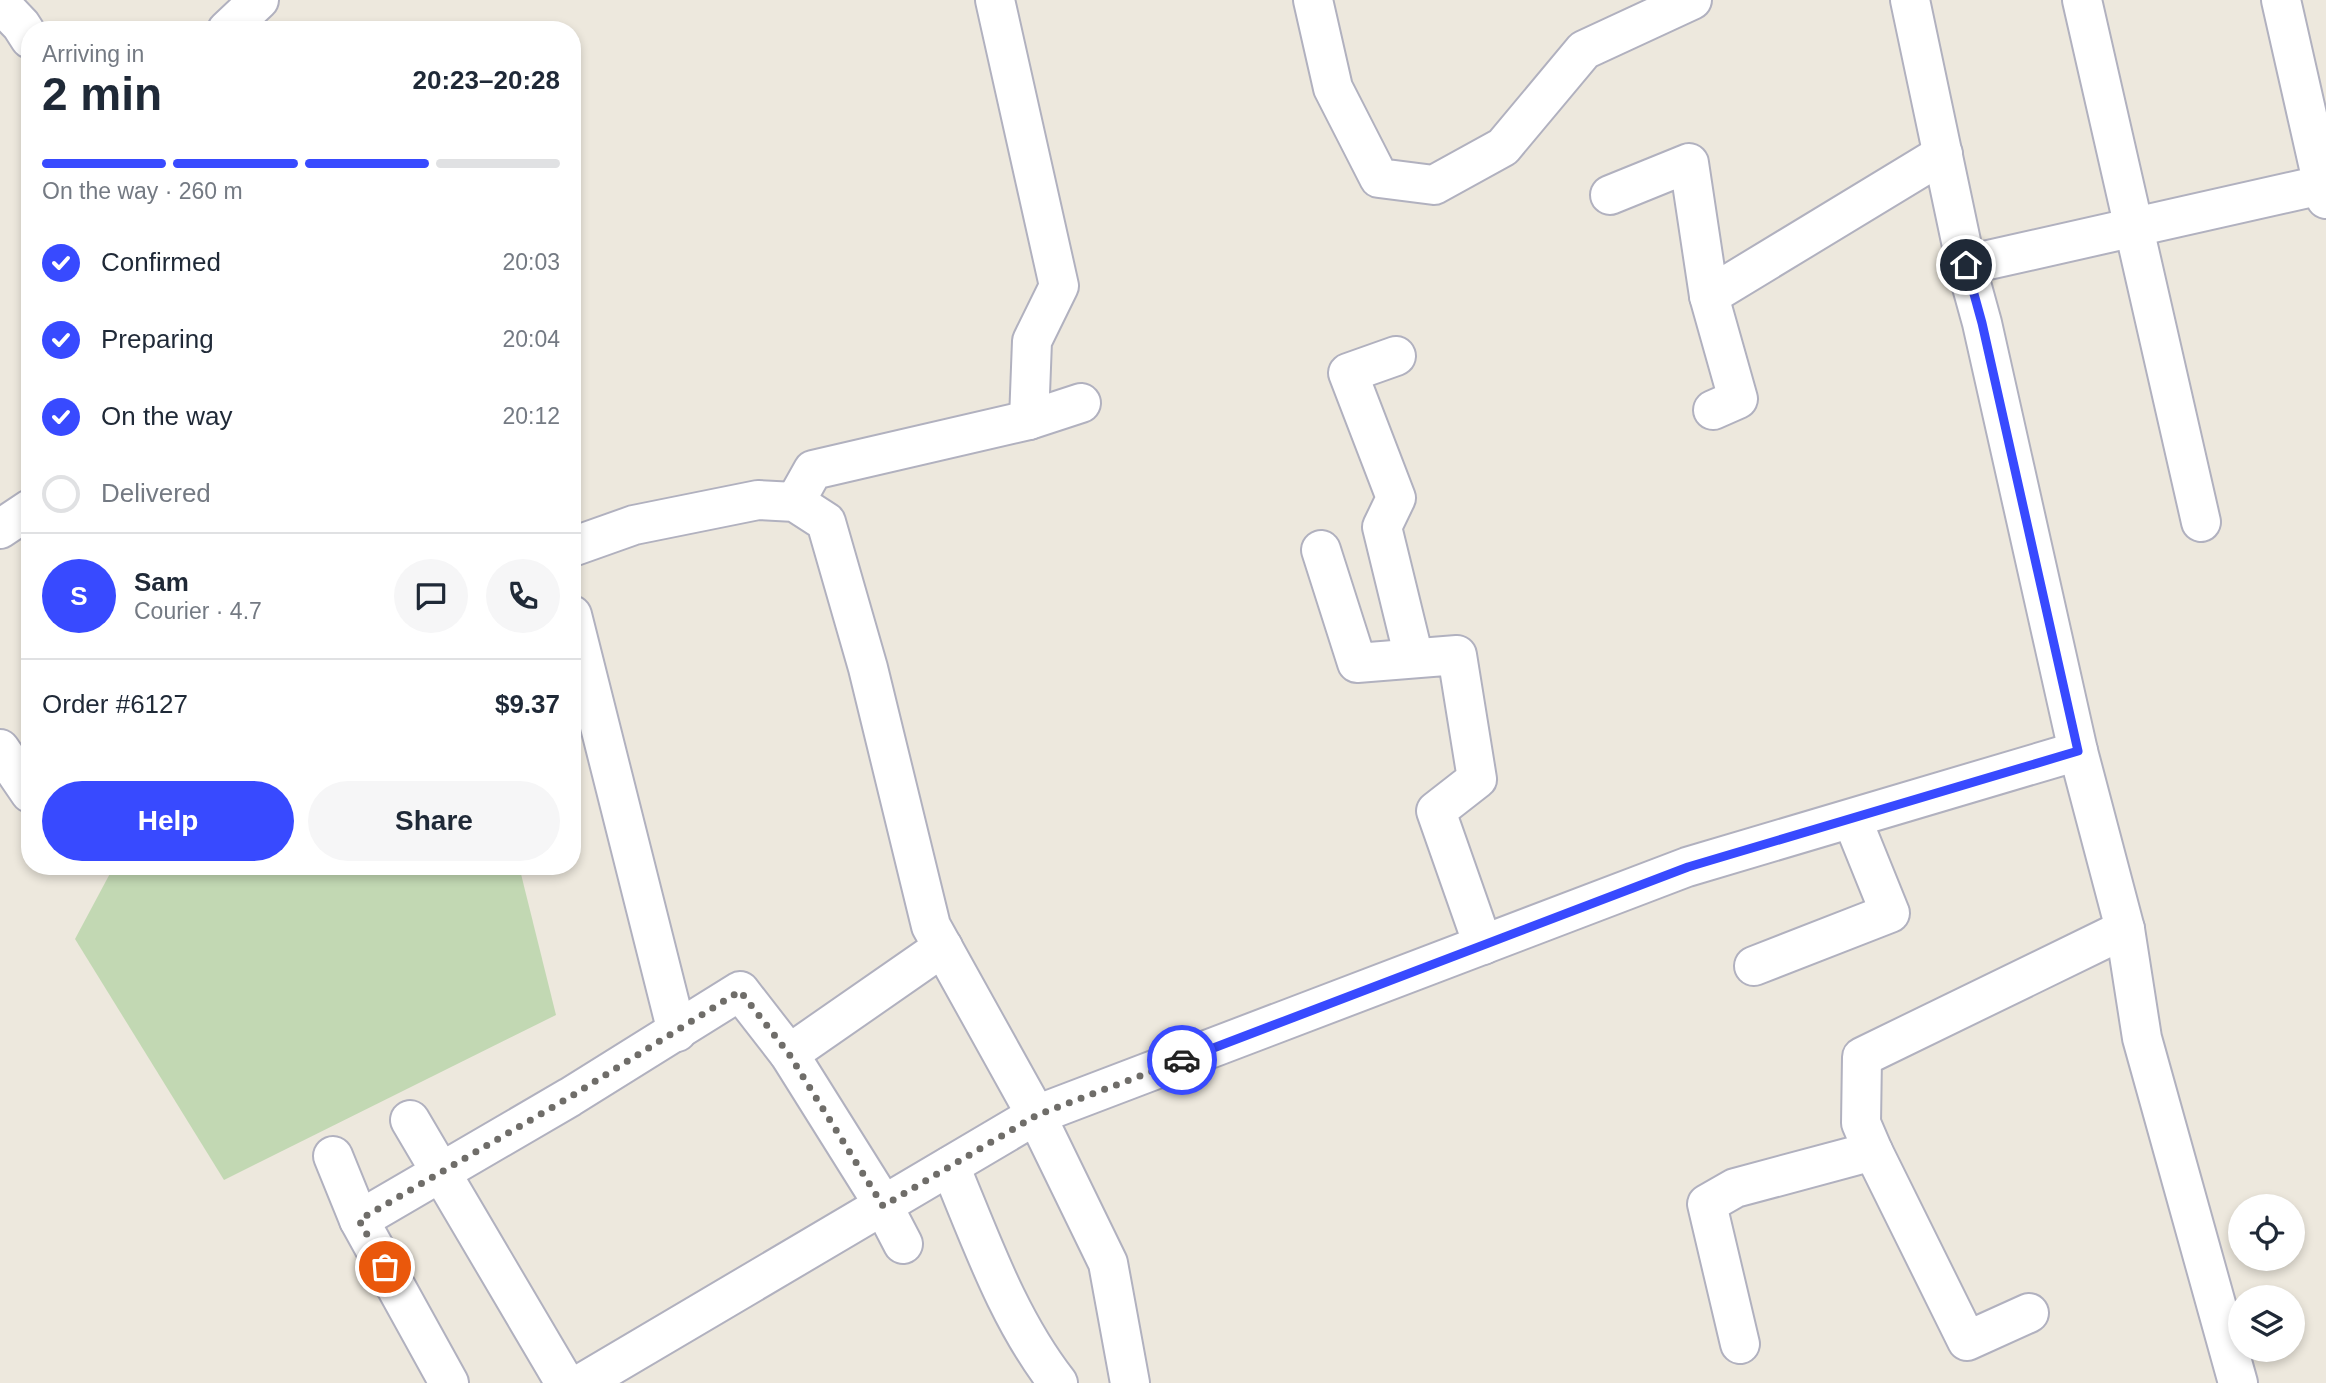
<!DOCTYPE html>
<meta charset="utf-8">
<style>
body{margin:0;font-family:Arial,sans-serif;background:#f6f6f7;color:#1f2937;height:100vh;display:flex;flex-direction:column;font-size:26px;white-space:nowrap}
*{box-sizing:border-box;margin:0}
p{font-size:23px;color:#747a83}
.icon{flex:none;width:38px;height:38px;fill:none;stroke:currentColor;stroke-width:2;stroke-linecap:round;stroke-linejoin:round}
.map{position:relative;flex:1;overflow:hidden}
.sheet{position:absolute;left:21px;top:21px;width:560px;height:854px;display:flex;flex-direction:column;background:#fff;border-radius:28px;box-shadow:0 4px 10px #0003}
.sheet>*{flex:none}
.buttons{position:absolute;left:2228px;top:1194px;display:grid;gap:14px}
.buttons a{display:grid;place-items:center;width:77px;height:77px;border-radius:50%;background:#fff;box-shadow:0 4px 10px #0003;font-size:35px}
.pin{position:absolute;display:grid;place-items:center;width:60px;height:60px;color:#fff;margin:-30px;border:4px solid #fff;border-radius:50%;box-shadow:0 2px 7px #0007}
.courier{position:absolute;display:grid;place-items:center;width:70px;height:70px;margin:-35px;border:5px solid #384aff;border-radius:50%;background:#fff;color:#222;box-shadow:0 2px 9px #0007}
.head em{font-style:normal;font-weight:800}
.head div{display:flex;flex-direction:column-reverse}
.head{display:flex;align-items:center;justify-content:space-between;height:119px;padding:0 21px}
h1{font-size:46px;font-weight:800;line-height:52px}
.bar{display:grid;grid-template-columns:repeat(4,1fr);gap:10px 7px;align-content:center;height:84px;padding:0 21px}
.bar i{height:9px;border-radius:5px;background:#e0e1e3}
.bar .on{background:#384aff}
.bar p{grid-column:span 4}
.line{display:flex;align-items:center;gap:18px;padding:0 21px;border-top:2px solid #e0e1e3}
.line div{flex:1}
.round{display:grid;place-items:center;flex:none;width:74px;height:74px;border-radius:37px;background:#f6f6f7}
ol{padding:0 21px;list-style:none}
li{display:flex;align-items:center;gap:21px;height:77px}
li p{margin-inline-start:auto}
li .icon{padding:7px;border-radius:50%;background:#384aff;color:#fff;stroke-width:4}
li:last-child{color:#747a83}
li i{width:38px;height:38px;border:4px solid #e0e1e3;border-radius:50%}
.cta{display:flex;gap:14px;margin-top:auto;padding:14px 21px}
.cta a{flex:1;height:80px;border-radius:42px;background:#384aff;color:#fff;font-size:28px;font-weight:800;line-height:80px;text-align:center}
.cta a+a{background:#f6f6f7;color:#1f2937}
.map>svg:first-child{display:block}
.cemetery{fill:#c2d8b3}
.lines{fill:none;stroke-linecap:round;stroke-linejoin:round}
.minor-casing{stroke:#b1b1bf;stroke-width:42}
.minor{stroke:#fff;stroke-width:38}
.done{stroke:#6f6d69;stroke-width:7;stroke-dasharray:0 12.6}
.route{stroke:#384aff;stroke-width:9}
</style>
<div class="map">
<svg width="2326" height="1383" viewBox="0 0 2326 1383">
<rect width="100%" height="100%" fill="#ede8dd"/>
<polygon class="cemetery" points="114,866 519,866 556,1015 224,1180 75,939"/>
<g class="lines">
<defs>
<g id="minor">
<polyline points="995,0 1059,286 1032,341 1029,420"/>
<polyline points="1313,0 1333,88 1379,178 1434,185 1503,147 1584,50 1692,0"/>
<polyline points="1910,0 1966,265 1982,323 2078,751 2125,929 2142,1038 2238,1383"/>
<polyline points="2082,0 2201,522"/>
<polyline points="2281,0 2326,199"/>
<polyline points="0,3 21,25 30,39"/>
<polyline points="227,30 259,0"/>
<polyline points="1610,195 1689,163 1709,296 1738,399 1713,410"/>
<polyline points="1966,265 2326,184"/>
<polyline points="1709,296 1943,154"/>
<polyline points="1396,356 1348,373 1396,498 1382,527 1414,658"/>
<polyline points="795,502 813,470 1029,420 1081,403"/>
<polyline points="0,529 30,509"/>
<polyline points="572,547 634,525 758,500 795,502 826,522 868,668 931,926 1036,1115 1108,1263 1130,1383"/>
<polyline points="1321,550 1357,663 1457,655 1477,779 1436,811 1483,945"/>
<polyline points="572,615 677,1032"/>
<polyline points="0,749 30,793"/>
<polyline points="1754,966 1890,913 1852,819"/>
<polyline points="789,1054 943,947"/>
<polyline points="410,1120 565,1383"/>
<polyline points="1873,1151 1967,1341 2029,1313"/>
<polyline points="333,1156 359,1220 449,1383"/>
<path d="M950 1166C981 1240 1008 1319 1058 1383"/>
<polyline points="359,1220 570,1097 740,991 789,1054 878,1196 903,1244"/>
<polyline points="1740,1344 1707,1204 1735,1188 1873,1151 1861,1123 1862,1057 2125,929"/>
<polyline points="582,1383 1036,1115 1687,867 2078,751"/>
</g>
</defs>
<use href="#minor" class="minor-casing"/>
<use href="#minor" class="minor"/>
</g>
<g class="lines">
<polyline class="done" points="385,1267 359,1220 570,1097 740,991 789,1054 883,1206 1037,1115 1182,1060"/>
<polyline class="route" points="1182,1060 1688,867 2078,751 1982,323 1966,265"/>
</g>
</svg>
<div class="buttons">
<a><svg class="icon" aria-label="locate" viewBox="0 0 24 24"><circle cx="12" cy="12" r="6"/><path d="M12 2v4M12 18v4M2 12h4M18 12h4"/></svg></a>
<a><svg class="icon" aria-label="layers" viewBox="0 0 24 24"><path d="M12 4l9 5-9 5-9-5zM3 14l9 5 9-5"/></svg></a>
</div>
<div class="pin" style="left:385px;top:1267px;background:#ea580c"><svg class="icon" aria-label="bag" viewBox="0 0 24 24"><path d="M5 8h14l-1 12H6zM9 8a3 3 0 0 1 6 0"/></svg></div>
<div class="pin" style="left:1966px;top:265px;background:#1f2937"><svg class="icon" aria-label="home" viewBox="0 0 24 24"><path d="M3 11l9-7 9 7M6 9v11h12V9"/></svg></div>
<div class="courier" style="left:1182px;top:1060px"><svg class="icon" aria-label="car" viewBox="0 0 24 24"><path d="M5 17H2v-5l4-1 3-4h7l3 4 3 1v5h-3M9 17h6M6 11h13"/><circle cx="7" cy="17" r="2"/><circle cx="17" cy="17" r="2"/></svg></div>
<section class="sheet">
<div class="head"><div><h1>2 min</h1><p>Arriving in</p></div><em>20:23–20:28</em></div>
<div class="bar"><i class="on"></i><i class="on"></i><i class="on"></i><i></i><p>On the way · 260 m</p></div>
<ol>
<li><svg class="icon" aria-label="check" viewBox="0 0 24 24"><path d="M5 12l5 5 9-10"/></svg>Confirmed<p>20:03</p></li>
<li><svg class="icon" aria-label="check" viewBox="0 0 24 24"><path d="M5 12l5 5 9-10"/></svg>Preparing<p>20:04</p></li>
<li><svg class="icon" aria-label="check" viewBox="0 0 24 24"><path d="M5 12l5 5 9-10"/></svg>On the way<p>20:12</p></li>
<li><i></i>Delivered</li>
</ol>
<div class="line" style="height:126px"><b class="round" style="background:#384aff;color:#fff">S</b><div><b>Sam</b><p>Courier · 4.7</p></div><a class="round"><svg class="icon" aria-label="chat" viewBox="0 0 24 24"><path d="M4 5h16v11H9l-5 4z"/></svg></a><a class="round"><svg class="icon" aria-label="phone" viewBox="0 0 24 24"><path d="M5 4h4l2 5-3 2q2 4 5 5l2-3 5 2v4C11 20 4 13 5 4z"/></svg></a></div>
<div class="line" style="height:91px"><div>Order #6127</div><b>$9.37</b></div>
<div class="cta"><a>Help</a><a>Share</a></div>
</section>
</div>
